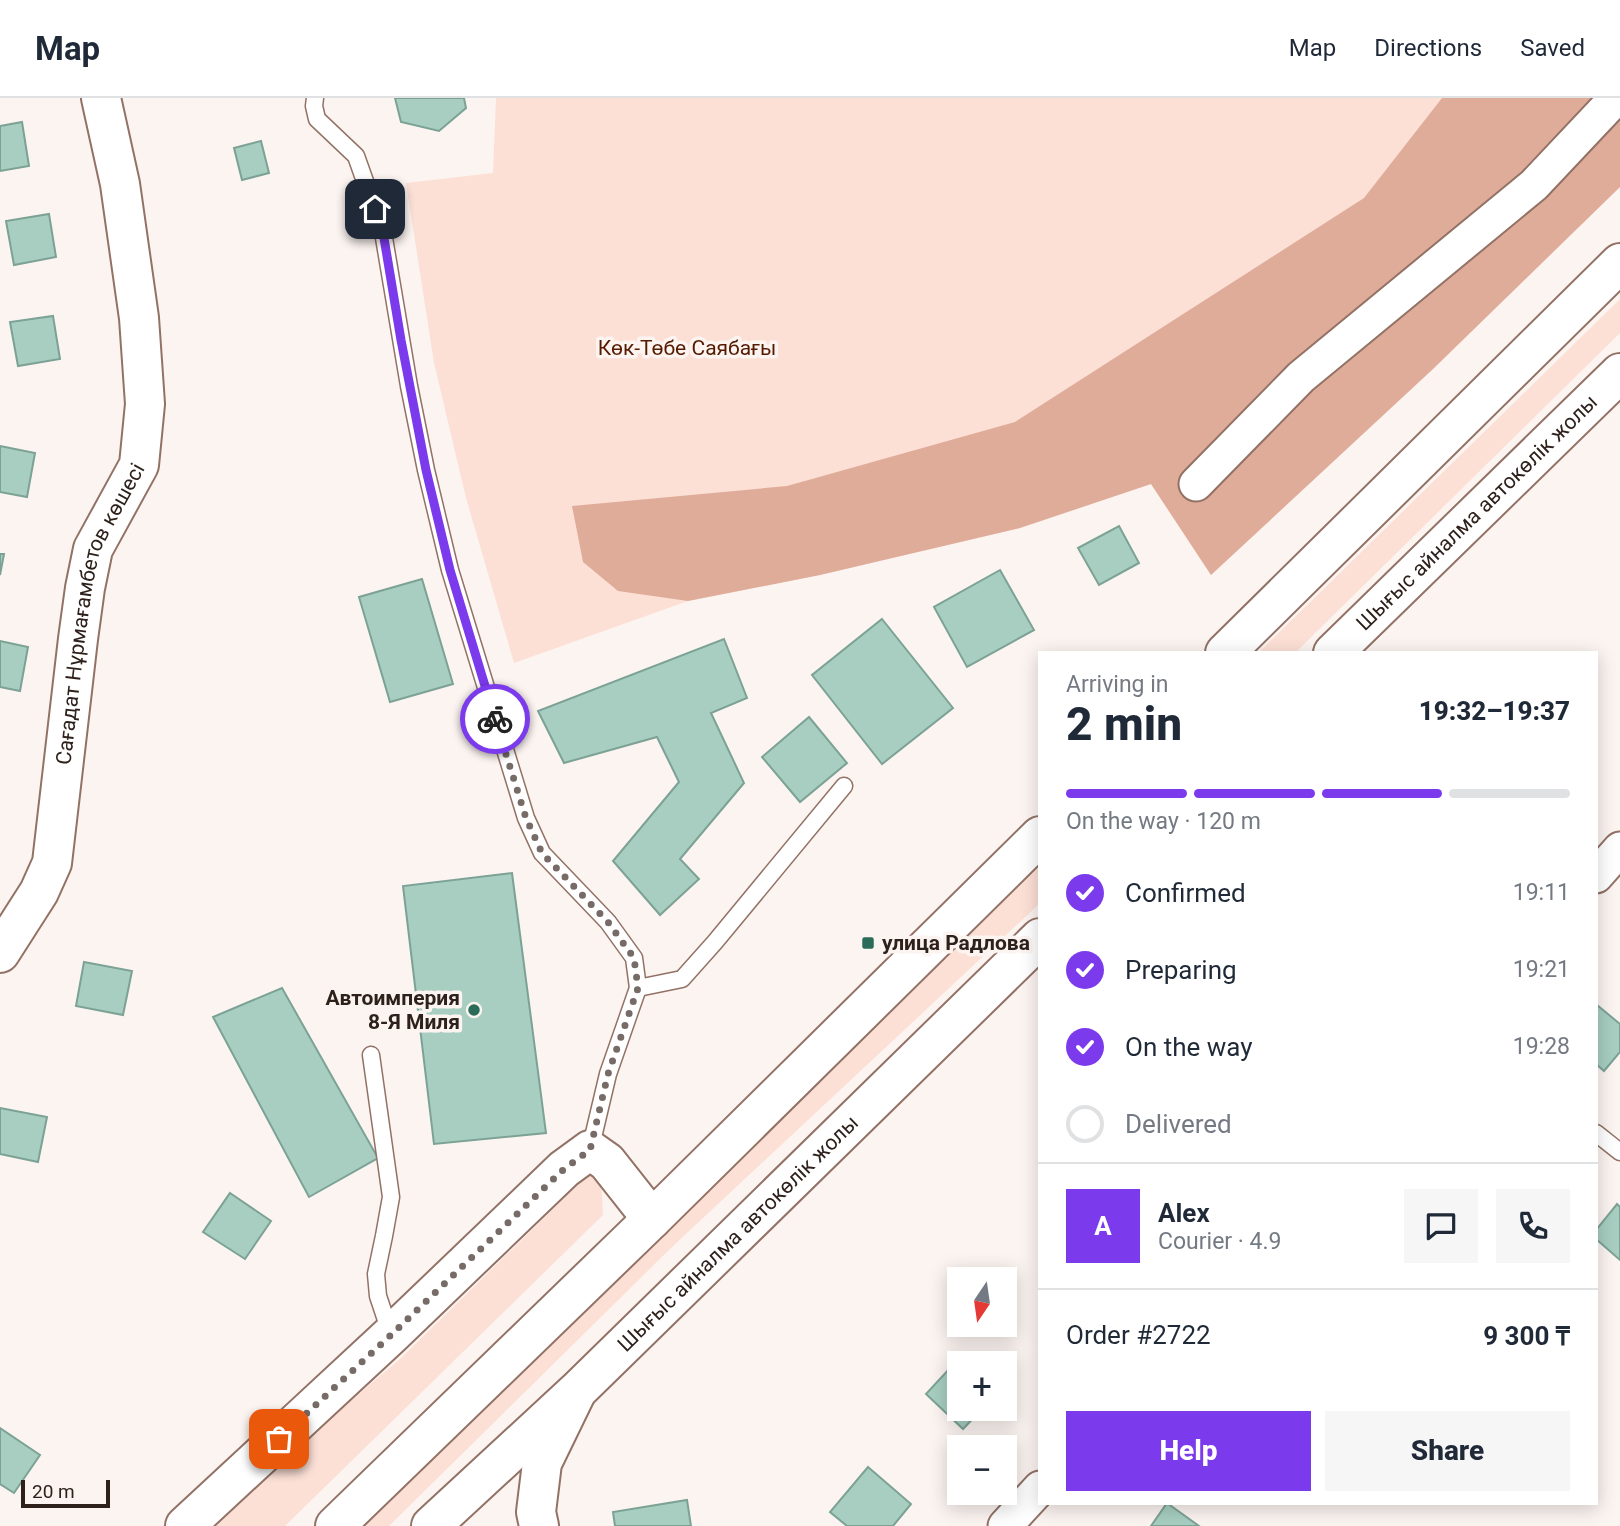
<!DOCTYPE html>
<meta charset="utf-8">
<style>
body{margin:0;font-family:Roboto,sans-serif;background:#f6f6f7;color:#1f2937;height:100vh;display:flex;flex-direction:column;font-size:26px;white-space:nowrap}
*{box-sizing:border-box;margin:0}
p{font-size:23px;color:#747a83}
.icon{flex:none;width:38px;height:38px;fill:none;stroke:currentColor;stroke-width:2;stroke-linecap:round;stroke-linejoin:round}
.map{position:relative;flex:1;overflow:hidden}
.drawer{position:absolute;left:1038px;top:553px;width:560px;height:854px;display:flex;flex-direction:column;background:#fff;border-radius:0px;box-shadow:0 4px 18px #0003}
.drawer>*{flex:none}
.needle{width:46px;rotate:193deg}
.controls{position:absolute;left:947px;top:1169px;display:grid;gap:14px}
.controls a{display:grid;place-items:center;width:70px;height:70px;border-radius:0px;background:#fff;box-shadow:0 4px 18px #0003;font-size:35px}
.scale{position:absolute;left:21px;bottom:18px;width:89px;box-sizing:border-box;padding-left:7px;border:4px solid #2e211c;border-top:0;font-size:19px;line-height:24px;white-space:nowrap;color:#2e211c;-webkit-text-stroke:5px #fcf4f1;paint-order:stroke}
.pin{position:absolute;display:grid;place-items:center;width:60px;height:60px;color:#fff;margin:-30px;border-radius:14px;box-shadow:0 4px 10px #0006}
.courier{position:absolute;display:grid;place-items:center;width:70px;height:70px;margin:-35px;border:5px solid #7c3aed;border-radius:50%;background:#fff;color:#222;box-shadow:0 2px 9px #0007}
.overview em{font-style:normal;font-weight:800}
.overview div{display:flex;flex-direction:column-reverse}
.overview{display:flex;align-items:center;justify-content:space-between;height:119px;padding:0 28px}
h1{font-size:46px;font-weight:800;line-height:52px}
.bar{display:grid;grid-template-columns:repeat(4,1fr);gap:10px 7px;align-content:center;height:84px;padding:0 28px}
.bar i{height:9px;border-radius:5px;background:#e0e1e3}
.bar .current{background:#7c3aed}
.bar p{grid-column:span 4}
.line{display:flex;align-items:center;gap:18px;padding:0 28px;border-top:2px solid #e0e1e3}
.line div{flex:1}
.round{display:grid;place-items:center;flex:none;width:74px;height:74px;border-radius:0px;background:#f6f6f7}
ol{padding:0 28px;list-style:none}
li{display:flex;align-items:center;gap:21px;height:77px}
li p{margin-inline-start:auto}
li .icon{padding:7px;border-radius:50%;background:#7c3aed;color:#fff;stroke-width:4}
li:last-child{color:#747a83}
li i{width:38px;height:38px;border:4px solid #e0e1e3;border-radius:50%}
.button{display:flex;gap:14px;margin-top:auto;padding:14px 28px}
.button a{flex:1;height:80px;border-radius:0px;background:#7c3aed;color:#fff;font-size:28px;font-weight:800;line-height:80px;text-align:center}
.button a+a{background:#f6f6f7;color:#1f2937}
header{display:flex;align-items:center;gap:42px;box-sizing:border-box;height:98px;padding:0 35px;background:#fff;border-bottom:2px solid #e0e1e3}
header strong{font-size:33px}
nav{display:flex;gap:38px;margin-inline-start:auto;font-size:24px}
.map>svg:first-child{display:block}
.green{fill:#fce0d6}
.forest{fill:#dfac9a}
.building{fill:#a7cec1;stroke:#7ca296;stroke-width:2}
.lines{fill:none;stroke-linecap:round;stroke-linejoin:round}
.lane-casing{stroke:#937266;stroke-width:19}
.street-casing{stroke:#937266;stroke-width:37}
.secondary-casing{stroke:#937266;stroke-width:42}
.primary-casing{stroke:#937266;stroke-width:42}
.lane{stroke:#fff;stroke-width:16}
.street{stroke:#fff;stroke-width:33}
.secondary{stroke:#fff;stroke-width:38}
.primary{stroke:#fff;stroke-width:38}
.done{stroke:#766b67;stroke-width:7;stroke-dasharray:0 12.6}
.route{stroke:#7c3aed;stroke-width:9}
.poi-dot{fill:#2a6b5a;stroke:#fcf4f1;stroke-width:2.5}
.labels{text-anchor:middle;stroke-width:7;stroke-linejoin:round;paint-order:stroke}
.park-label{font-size:21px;fill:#561a00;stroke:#fcf4f1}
.street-label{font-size:21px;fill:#2e211c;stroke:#fcf4f1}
.poi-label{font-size:21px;font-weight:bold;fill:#2e211c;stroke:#fcf4f1;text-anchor:start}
</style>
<header>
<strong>Map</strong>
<nav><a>Map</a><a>Directions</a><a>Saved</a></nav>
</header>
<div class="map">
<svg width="1620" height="1428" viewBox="0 0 1620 1428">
<rect width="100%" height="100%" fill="#fcf4f1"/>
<g class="green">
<polygon points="496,0 1620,0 1620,89 1433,271 1211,477 1151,386 1020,430 820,477 688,503 514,565 466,400 434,265 406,85 493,75"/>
<polygon points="1620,201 1620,235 1295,555 1258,555"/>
<polygon points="1039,769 1039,805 1036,809 672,1149 389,1428 364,1428 659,1134"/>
<polygon points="592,1073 601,1077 603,1117 285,1428 203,1428 400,1261"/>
</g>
<polygon class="forest" points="1442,0 1620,0 1620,89 1433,271 1211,477 1151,386 1020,430 820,477 688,503 618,493 583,464 572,408 787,388 1015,324 1364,100"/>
<g class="building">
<polygon points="395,0 464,0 466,10 439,33 401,24"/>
<polygon points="22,24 29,68 0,73 0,28"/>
<polygon points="261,43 269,75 242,82 234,50"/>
<polygon points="49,116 56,159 14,167 6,123"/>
<polygon points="53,218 60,261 18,268 10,224"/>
<polygon points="0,348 35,355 27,399 0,394"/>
<polygon points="1119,428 1139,465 1099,487 1078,450"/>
<polygon points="0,456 4,456 0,477"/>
<polygon points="1000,472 1034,532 967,569 934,509"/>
<polygon points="422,481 453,586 390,604 359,499"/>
<polygon points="882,521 953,610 882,666 812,577"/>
<polygon points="724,541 747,600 711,615 744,685 680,761 699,781 660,817 613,763 679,684 657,639 564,665 538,613"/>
<polygon points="0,543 28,549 20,593 0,589"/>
<polygon points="809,619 847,665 800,704 762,659"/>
<polygon points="512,775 546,1035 434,1046 403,788"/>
<polygon points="84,864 132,873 123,917 76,908"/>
<polygon points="282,890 378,1060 309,1099 213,919"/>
<polygon points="1597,907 1620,926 1620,954 1604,973 1596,966 1596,908"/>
<polygon points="0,1010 47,1019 38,1064 0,1056"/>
<polygon points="230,1095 271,1123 245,1161 203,1134"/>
<polygon points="1617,1106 1620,1109 1620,1162 1596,1141 1596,1132"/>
<polygon points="963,1256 974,1265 959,1265 959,1311 982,1311 963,1331 926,1296"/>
<polygon points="0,1330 40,1357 14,1395 0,1386"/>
<polygon points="868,1369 911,1406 893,1428 847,1428 830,1414"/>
<polygon points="687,1402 691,1428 615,1428 613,1414"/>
<polygon points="1167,1405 1199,1428 1151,1428"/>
</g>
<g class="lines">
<defs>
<g id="lane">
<polyline points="315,0 314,8 317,21 356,58 383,134 409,288 426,372 450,472 526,720 542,755 608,824 634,860 638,890 608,976 590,1052"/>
<polyline points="638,890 682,881 715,844 844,688"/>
<polyline points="371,957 391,1099 384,1138 376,1176 378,1198 390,1234"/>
<polyline points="1596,1035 1620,1054"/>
</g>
<g id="street">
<polyline points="1196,386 1301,279 1534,87 1616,0"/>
<polyline points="1596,778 1620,751"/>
<polyline points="1005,1428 1040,1390"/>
</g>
<g id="secondary">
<path id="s1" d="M0 855 39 794 52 765 78 541 85 490 93 451 139 367 145 306 139 220 120 86 101 0"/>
<polyline points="185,1428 391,1237 564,1071 590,1052 607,1064 652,1121"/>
<polyline points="539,1428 536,1414 542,1365 576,1295"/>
</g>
<g id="primary">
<polyline points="1225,555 1620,165"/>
<path id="s2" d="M1333 555 1620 275"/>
<polyline points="335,1428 652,1121 1040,738"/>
<path id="s3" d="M431 1428 577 1293 1040 840"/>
</g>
</defs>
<use href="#lane" class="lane-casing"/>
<use href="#street" class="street-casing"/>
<use href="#secondary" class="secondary-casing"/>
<use href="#primary" class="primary-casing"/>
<use href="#lane" class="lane"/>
<use href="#street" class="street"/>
<use href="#secondary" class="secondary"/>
<use href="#primary" class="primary"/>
</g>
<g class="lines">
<polyline class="done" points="279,1341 391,1237 564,1071 590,1052 608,976 638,890 634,860 608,824 542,755 526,720 495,621"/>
<polyline class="route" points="375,111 383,134 401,242 426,372 450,472 495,621"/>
</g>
<g class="poi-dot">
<rect x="861" y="838" width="14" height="14" rx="3.5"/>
<circle cx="474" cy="912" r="7"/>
</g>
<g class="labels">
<g class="park-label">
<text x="687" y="257">Көк-Төбе Саябағы</text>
</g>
<g class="street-label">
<text dy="7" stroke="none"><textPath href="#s2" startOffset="201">Шығыс айналма автокөлік жолы</textPath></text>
<text dy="7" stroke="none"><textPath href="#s1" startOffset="360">Сағадат Нұрмағамбетов көшесі</textPath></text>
<text dy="7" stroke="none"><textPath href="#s3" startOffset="424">Шығыс айналма автокөлік жолы</textPath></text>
</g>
<g class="poi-label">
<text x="882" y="852">улица Радлова</text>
<text x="460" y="907" text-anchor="end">Автоимперия<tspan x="460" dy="24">8-Я Миля</tspan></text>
</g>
</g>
</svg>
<div class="controls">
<a><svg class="needle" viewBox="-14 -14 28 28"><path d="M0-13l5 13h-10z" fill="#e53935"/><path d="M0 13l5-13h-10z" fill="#747a83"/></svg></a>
<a>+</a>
<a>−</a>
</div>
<div class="scale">20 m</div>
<div class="pin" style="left:279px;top:1341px;background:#ea580c"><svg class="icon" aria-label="bag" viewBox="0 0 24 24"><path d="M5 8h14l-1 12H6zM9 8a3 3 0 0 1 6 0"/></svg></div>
<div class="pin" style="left:375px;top:111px;background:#1f2937"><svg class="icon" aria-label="home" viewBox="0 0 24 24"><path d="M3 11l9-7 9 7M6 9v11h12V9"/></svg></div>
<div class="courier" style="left:495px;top:621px"><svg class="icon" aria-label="bike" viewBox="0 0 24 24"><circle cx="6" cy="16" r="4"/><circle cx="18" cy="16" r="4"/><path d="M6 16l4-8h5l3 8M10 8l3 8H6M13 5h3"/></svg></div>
<section class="drawer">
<div class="overview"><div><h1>2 min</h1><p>Arriving in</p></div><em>19:32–19:37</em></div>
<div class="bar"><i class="current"></i><i class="current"></i><i class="current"></i><i></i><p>On the way · 120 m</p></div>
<ol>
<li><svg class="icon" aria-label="check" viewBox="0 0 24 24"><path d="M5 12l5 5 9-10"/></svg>Confirmed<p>19:11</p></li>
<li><svg class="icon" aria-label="check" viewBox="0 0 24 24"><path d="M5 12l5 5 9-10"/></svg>Preparing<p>19:21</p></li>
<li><svg class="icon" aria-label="check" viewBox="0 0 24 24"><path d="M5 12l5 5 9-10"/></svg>On the way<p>19:28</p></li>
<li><i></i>Delivered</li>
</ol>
<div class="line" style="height:126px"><b class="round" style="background:#7c3aed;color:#fff">A</b><div><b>Alex</b><p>Courier · 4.9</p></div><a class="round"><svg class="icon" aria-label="chat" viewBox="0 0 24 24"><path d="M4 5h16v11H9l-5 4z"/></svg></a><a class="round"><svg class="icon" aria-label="phone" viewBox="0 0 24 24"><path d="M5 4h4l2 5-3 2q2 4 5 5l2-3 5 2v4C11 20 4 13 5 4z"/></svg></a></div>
<div class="line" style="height:91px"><div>Order #2722</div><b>9 300 ₸</b></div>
<div class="button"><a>Help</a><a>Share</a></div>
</section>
</div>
